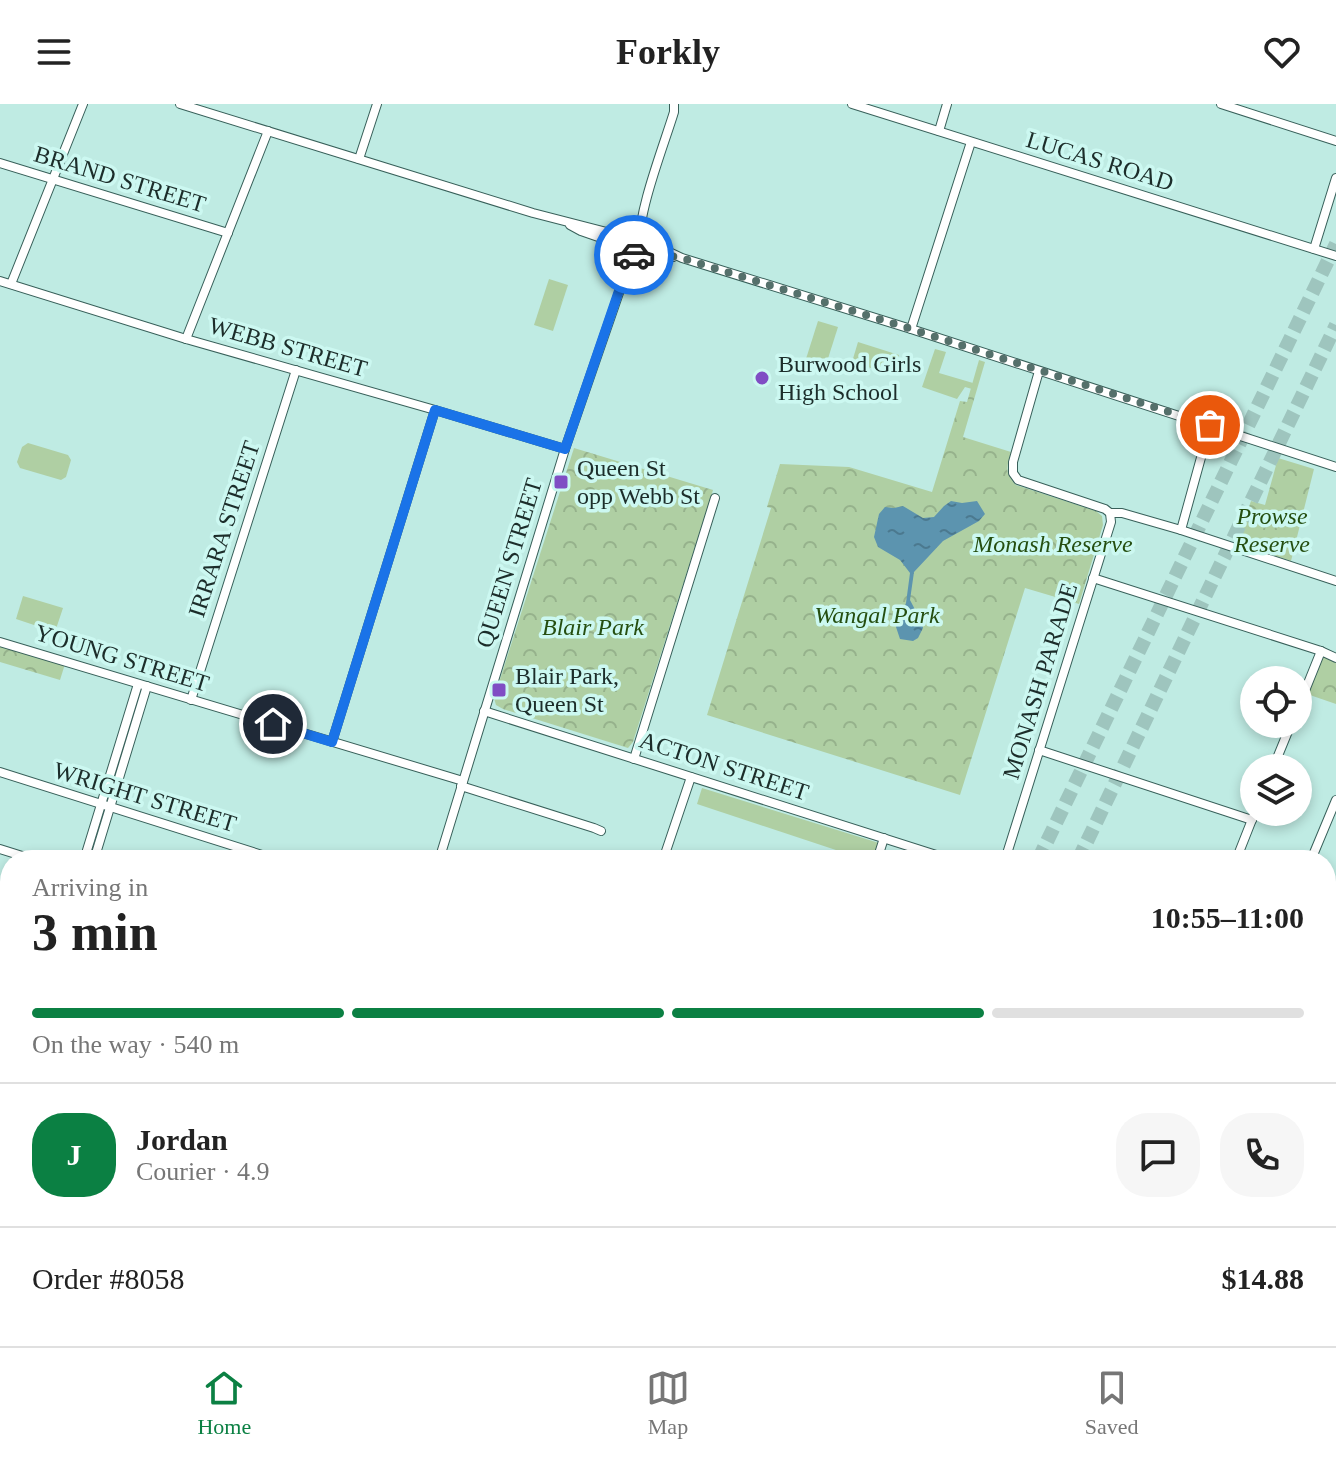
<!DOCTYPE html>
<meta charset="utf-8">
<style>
body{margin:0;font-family:"Times New Roman",serif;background:#f6f6f6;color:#222;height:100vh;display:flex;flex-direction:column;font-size:30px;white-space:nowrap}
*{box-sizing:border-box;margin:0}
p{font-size:26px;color:#767676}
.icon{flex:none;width:44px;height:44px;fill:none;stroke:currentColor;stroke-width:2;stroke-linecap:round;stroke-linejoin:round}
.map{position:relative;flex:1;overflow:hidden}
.drawer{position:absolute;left:0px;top:746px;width:1336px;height:496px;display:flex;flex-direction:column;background:#fff;border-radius:32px 32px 0 0;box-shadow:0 4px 12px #0003}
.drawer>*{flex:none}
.fabs{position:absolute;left:1240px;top:562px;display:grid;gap:16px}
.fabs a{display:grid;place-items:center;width:72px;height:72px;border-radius:50%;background:#fff;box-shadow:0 4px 12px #0003;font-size:40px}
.pin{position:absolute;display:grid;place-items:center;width:68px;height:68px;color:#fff;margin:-34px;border:4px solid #fff;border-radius:50%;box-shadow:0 2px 8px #0007}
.courier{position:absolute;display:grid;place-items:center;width:80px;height:80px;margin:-40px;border:6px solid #1a73e8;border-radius:50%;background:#fff;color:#222;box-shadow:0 2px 10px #0007}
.overview em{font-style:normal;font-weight:600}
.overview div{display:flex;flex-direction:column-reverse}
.overview{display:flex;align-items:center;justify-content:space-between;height:136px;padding:0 32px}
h1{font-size:52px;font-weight:600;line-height:60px}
.bar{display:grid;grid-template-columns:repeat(4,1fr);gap:12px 8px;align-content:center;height:96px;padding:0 32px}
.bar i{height:10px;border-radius:6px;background:#e0e0e0}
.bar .current{background:#0b8043}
.bar p{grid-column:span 4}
.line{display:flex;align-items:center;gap:20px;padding:0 32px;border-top:2px solid #e0e0e0}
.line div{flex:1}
.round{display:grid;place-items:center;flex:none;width:84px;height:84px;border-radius:32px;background:#f6f6f6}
header{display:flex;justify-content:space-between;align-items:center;height:104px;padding:0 32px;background:#fff;font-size:36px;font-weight:600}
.dock{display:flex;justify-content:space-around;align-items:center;height:112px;border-top:2px solid #e0e0e0;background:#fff;font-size:22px;color:#767676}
.dock a{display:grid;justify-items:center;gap:4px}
.dock .current{color:#0b8043}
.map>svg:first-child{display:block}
.grass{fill:#afcfa3}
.park{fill:url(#park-crowns)}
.water{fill:url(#water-ripples)}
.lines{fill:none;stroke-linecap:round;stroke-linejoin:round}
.highway-tunnel{stroke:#9ec5be;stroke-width:14;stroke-dasharray:14 7;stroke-linecap:butt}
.street-casing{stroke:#38605a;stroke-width:10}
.secondary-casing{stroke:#38605a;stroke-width:13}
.highway-casing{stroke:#fff;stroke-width:16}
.street{stroke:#fff;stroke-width:8}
.secondary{stroke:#fff;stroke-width:11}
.highway{stroke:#4aae7f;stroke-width:14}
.done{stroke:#55706b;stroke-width:8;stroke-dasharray:0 14.4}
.route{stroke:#1a73e8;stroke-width:10}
.poi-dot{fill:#804dc4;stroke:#ccf8f1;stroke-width:3}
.labels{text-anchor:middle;stroke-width:7;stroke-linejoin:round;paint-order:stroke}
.street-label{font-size:24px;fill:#1c2d2a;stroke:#ccf8f1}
.poi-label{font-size:24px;fill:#1c2d2a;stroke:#ccf8f1;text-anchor:start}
.park-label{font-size:24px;font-style:italic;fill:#254e10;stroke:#ccf8f1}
</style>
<header><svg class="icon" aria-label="menu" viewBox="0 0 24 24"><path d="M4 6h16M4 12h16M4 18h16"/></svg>Forkly<svg class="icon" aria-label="heart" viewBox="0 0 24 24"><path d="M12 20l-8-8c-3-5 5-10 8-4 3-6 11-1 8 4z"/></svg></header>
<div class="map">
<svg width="1336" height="1242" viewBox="0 0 1336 1242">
<defs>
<pattern id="park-crowns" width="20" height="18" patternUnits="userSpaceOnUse" patternTransform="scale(2)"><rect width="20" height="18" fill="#afcfa3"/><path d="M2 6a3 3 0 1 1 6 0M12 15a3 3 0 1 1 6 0" fill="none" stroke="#96b28c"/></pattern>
<pattern id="water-ripples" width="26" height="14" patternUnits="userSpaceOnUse" patternTransform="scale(2)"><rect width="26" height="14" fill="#5c94af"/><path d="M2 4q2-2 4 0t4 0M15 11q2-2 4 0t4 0" fill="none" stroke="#4b798f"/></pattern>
</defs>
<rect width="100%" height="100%" fill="#bfebe3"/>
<g class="grass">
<polygon points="549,175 568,181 553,227 534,221"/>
<polygon points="818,217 838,223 825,264 805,258"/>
<polygon points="858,238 899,251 893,271 852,258"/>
<polygon points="935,245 946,248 939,269 973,279 972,285 965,283 957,295 922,283"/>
<polygon points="28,339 68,351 71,356 66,373 61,376 20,364 17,358 22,343"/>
<polygon points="23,492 63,504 55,528 16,515"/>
<polygon points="702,684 879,739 873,756 866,756 697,700"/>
</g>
<g class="park">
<path d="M979 256 985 258 963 333 1011 348C1007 363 1004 368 1016 381L1096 407 1102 412 1103 421 1079 500 1025 484 960 691 707 611 771 404 767 403 780 360 849 363 932 388 960 297 967 298Z"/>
<polygon points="574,344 713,386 633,638 628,644 503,605 496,601 494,594"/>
<polygon points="1278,354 1314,365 1291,457 1236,439 1251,397 1265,401"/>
<polygon points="0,540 65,560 60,576 0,558"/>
<polygon points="1321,547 1336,554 1336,600 1304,589"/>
<polygon points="309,1232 504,1232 500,1242 304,1242"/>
</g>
<polygon class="water" points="951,397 962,399 977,397 985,410 979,417 943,437 914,468 910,496 922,519 923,524 918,534 913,537 900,535 896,523 906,499 910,469 900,456 878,443 874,433 879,410 885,403 894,404 903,402 923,414 934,413 944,402"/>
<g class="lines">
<g class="highway-tunnel">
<polyline points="1038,756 1336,140"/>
<polyline points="1078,756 1336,221"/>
<polyline points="803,1242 808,1232"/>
<polyline points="843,1242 848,1232"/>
</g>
<defs>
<g id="street">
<polyline points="180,0 533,109 630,134"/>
<polyline points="852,0 1336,152"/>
<polyline points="1221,0 1336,37"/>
<polyline points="939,27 947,0"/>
<polyline points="359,55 377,0"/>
<polyline points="0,59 228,129"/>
<polyline points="570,121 581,127 627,143"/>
<polyline points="639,137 663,145 682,154 911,225 1336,363"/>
<path d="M640 142C636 112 664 41 674 8V0"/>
<polyline points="1314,145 1336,74"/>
<polyline points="636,146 673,153"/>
<polyline points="624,171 624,160 628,145"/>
<polyline points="0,177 186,235 435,306 565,345"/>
<polyline points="11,180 83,0"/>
<polyline points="911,225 971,38"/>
<polyline points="186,235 268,27"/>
<polyline points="1039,267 1013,358 1013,369 1018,376 1105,405 1110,409 1122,409 1181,426 1336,477"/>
<polyline points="1181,426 1210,321"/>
<polyline points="1093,474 1321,547 1336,554"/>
<polyline points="0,538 463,677"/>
<polyline points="191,596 296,266"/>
<polyline points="1298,604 1321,547"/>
<polyline points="484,607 952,756"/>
<polyline points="332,638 435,306"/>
<polyline points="1039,646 1252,716"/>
<polyline points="634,655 715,394"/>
<polyline points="1273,664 1291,620"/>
<polyline points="0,668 278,756"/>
<polyline points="461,682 594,724 601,727"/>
<polyline points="0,745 35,756"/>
<polyline points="84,756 138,580"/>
<polyline points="94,756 147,582"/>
<polyline points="439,756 565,345 621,183 635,147"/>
<polyline points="663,756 691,673"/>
<polyline points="877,756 884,734"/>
<polyline points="1005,756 1111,418 1110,409"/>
<polyline points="1236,756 1255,708"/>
<polyline points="1311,756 1336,696"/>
<polyline points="0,854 10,857"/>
<polyline points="0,976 10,940"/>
<polyline points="0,1043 10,1050"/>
<polyline points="1326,1089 1336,1092"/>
<polyline points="165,1232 178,1242"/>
<polyline points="879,1232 909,1242"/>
<polyline points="57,1242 65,1232"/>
<polyline points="286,1242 291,1232"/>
<polyline points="293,1242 297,1232"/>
<polyline points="512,1242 515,1232"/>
<polyline points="723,1242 726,1232"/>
<polyline points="1074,1242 1077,1232"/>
</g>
<polyline id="secondary" points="0,1232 14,1242"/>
<g id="highway">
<polyline points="1326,891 1336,858"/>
<polyline points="1326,938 1336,900"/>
<polyline points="1232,1242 1235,1232"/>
<polyline points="1245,1242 1248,1232"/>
</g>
</defs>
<use href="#street" class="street-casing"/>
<use href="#secondary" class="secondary-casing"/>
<use href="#highway" class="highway-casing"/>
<use href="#street" class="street"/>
<use href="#secondary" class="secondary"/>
<use href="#highway" class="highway"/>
</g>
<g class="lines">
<polyline class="done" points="634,151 636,146 682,154 911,225 1210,321"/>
<polyline class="route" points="273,620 332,638 435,306 565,345 623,175 634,151"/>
</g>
<g class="poi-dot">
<circle cx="762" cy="274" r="8"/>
<rect x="553" y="370" width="16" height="16" rx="4"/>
<rect x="491" y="578" width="16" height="16" rx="4"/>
</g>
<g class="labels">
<g class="street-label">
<text transform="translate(1100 57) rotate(17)" y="8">LUCAS ROAD</text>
<text transform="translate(120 75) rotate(17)" y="8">BRAND STREET</text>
<text transform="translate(288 243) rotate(16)" y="8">WEBB STREET</text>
<text transform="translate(224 425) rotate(-72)" y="8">IRRARA STREET</text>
<text transform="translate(509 459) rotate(-73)" y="8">QUEEN STREET</text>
<text transform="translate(122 554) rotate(17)" y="8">YOUNG STREET</text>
<text transform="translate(1040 577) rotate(-73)" y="8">MONASH PARADE</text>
<text transform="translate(724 662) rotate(18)" y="8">ACTON STREET</text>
<text transform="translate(145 693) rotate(17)" y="8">WRIGHT STREET</text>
</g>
<g class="poi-label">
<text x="778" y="268">Burwood Girls<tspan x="778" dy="28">High School</tspan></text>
<text x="577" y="372">Queen St<tspan x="577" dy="28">opp Webb St</tspan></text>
<text x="515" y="580">Blair Park,<tspan x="515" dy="28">Queen St</tspan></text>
</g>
<g class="park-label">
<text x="1272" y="420">Prowse<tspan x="1272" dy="28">Reserve</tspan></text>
<text x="1053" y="448">Monash Reserve</text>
<text x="877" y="519">Wangal Park</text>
<text x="593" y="531">Blair Park</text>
</g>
</g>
</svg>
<div class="fabs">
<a><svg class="icon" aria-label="locate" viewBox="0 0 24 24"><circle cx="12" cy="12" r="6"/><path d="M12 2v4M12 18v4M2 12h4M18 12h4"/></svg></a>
<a><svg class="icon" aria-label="layers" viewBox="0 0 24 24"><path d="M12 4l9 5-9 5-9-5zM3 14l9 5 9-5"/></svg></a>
</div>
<div class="pin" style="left:1210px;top:321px;background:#ea580c"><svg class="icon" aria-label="bag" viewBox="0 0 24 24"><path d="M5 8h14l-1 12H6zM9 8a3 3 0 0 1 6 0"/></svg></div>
<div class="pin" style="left:273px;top:620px;background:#1f2937"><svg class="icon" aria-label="home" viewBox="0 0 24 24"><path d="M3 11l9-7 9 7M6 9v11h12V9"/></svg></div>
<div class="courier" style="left:634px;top:151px"><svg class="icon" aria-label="car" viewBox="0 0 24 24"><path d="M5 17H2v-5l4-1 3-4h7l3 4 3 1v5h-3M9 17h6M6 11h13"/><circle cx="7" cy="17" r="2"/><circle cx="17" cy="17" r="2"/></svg></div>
<section class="drawer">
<div class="overview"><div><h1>3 min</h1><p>Arriving in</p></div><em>10:55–11:00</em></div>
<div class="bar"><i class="current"></i><i class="current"></i><i class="current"></i><i></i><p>On the way · 540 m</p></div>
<div class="line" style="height:144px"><b class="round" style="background:#0b8043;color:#fff">J</b><div><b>Jordan</b><p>Courier · 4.9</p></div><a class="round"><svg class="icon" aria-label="chat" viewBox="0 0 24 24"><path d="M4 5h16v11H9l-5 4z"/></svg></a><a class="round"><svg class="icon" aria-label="phone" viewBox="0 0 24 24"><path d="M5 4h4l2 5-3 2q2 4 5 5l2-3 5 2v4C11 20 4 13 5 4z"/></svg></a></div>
<div class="line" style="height:104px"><div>Order #8058</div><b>$14.88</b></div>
</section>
</div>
<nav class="dock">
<a class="current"><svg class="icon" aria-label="home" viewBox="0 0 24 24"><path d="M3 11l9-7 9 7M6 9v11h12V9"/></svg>Home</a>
<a><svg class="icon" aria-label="map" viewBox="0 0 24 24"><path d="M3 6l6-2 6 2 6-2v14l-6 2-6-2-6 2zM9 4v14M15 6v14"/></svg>Map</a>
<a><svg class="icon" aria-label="saved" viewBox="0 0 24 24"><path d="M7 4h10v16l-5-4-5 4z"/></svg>Saved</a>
</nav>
